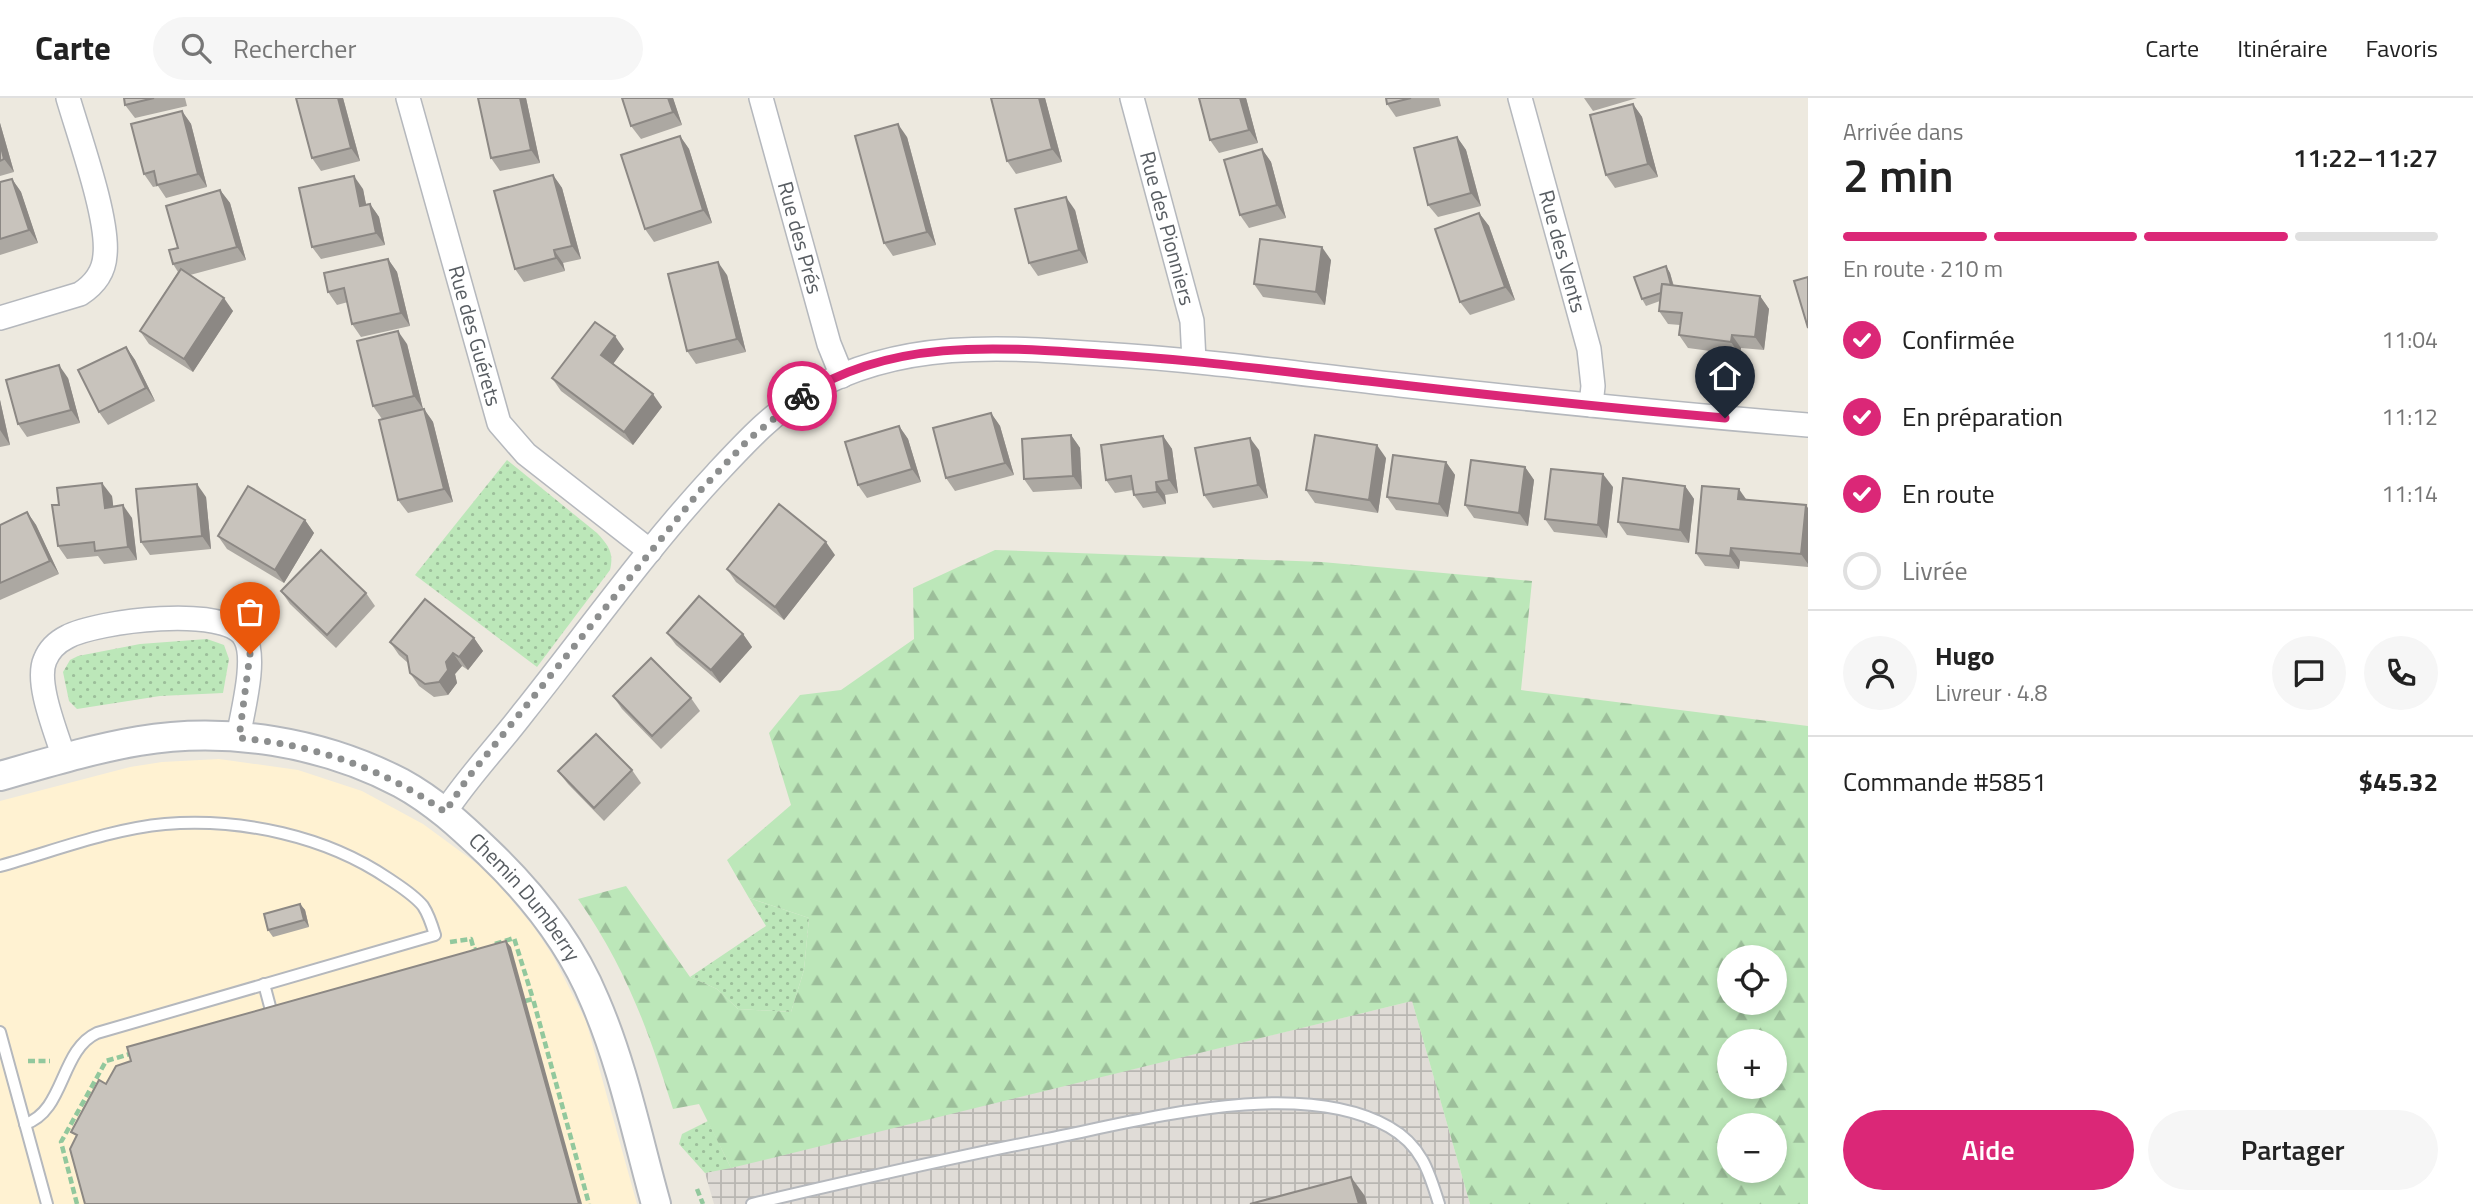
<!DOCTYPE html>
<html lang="fr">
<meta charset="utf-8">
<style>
body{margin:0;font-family:"Titillium Web",sans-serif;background:#f6f6f6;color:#222;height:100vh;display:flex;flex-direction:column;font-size:26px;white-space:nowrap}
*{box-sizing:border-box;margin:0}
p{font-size:23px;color:#767676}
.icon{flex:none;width:38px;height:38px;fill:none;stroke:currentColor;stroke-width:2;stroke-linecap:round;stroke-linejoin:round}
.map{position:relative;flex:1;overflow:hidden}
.side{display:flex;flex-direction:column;background:#fff;width:665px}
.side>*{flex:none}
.buttons{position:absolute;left:1717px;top:847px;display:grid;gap:14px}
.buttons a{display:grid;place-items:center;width:70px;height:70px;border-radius:50%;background:#fff;box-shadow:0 4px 10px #0003;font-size:35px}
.pin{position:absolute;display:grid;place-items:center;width:60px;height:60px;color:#fff;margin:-72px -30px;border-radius:50% 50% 50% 0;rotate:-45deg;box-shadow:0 0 7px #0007}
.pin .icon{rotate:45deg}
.courier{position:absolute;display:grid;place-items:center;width:70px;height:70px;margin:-35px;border:5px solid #db2777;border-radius:50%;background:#fff;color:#222;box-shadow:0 2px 9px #0007}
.head em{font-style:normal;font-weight:600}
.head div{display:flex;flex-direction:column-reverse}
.head{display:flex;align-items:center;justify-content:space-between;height:119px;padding:0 35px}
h1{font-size:46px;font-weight:600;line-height:52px}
.bar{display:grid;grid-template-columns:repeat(4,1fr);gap:10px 7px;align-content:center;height:84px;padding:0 35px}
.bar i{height:9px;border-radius:5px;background:#e0e0e0}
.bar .active{background:#db2777}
.bar p{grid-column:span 4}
.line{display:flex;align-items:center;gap:18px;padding:0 35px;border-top:2px solid #e0e0e0}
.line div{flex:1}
.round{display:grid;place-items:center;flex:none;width:74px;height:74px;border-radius:37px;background:#f6f6f6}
ol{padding:0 35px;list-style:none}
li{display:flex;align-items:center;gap:21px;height:77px}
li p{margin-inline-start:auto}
li .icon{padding:7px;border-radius:50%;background:#db2777;color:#fff;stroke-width:4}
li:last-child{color:#767676}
li i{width:38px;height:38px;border:4px solid #e0e0e0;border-radius:50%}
.action{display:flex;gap:14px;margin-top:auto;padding:14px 35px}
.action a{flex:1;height:80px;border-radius:42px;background:#db2777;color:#fff;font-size:28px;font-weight:600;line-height:80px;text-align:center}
.action a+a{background:#f6f6f6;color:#222}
header{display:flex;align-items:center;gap:42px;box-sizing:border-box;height:98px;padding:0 35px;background:#fff;border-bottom:2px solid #e0e0e0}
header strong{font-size:33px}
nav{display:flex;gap:38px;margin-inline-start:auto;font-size:24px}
.search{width:490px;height:63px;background:#f6f6f6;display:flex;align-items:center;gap:18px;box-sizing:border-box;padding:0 24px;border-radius:38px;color:#767676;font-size:26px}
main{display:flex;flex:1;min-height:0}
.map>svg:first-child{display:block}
.commercial{fill:#fff2d2}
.industrial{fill:url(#industrial-grid)}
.grass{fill:url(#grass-dots)}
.forest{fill:url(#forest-firs);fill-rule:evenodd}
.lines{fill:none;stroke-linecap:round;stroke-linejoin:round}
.service-casing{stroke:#b5b8bd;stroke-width:14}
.minor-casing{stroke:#b5b8bd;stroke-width:26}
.tertiary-casing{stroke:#b5b8bd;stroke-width:32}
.path{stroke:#92c89d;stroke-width:4.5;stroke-dasharray:7 3.5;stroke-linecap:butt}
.service{stroke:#fff;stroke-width:10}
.minor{stroke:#fff;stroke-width:23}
.tertiary{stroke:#fff;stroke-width:28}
.wall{fill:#aca8a2}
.shaded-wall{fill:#8c8884}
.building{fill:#c8c3bc;stroke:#8c8884;stroke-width:2}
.done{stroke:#8c8e8e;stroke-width:7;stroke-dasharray:0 12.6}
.route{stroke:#db2777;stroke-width:9}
.labels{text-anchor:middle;stroke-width:7;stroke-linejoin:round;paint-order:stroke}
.street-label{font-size:21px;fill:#585d62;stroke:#fff}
</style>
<header>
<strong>Carte</strong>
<div class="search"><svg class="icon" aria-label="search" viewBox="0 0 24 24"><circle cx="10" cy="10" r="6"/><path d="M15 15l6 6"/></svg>Rechercher</div>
<nav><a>Carte</a><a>Itinéraire</a><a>Favoris</a></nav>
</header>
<main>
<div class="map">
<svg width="1808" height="1106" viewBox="0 0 1808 1106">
<defs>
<pattern id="industrial-grid" width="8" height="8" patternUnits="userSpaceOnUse" patternTransform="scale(1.75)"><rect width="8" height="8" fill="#e0dcd7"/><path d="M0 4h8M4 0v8" fill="none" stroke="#b8b6b2"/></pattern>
<pattern id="grass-dots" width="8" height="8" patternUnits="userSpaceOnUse" patternTransform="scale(1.75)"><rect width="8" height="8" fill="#bce7b9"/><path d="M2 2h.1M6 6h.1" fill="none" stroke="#9cbe9a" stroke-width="1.8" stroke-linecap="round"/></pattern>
<pattern id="forest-firs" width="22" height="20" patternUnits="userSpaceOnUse" patternTransform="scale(1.75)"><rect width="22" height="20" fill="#bce7b9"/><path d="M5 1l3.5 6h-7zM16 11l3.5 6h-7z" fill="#9cbe9a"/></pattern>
</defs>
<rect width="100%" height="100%" fill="#ede9df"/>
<polygon class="commercial" points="219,661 298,672 362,693 423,726 487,773 533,828 553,858 586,923 637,1106 0,1106 0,703 130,669 162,664"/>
<polygon class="industrial" points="1412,903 1470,1106 714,1106 705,1075"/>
<g class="grass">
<path d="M507 362 597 435C609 448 614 455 610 472L537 569 415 477Z"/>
<polygon points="207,541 224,547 229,561 223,595 160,598 77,611 69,603 63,574 70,562 78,558 140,546"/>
<polygon points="749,800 809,820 804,872 791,914 738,911 717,891 690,879 766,828"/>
<polygon points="708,1023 731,1070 705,1075 679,1046 682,1036"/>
</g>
<path class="forest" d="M995 452 1322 464 1532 483 1521 592 1808 628V1106H1470L1412 903 731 1070 699 1006 673 1011C648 931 626 870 578 801L626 788 690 879 717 891 738 911 791 914 804 872 809 820 749 800 727 762 791 707 769 635 800 597 841 592 914 541 913 490ZM1729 859H1774V905H1729ZM1729 943H1774V989H1729ZM1729 1027H1774V1073H1729Z"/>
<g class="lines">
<defs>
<g id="service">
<path d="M0 768C54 753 110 731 165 726 242 720 326 738 389 781 401 789 414 797 423 808 429 817 432 827 435 837L97 935C60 952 65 1013 25 1026"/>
<polyline points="264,886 272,916"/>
<polyline points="0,934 47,1106"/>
<path d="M752 1106C850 1083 948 1060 1047 1041 1143 1022 1299 978 1389 1029 1421 1047 1429 1073 1439 1106"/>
</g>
<g id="minor">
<path id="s1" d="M408 0 499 325 526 356 650 453"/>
<path id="s2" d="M761 0 829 246 842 278"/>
<path id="s3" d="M1132 0 1192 223 1194 263"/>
<path id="s4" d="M1520 0 1589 251 1593 288 1591 307"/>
<path d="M0 220 80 196C94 187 104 174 105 157 109 121 79 38 68 0"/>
<path d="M64 660C57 636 35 585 45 562 49 552 57 544 67 539 96 523 227 506 245 540 257 561 242 615 238 640"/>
<path d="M445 714C468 679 497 649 523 615 587 535 646 451 716 376 744 346 774 313 810 293 901 241 1003 249 1102 256 1202 262 1301 276 1400 287 1536 302 1672 316 1808 327"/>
</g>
<g id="tertiary">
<path id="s5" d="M0 678C46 665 92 651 139 643 226 628 323 644 401 685 434 703 461 728 488 754 533 797 571 845 595 903 623 968 637 1038 656 1106"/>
</g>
</defs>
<use href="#service" class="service-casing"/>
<use href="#minor" class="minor-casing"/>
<use href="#tertiary" class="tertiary-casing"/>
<g class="path">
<polyline points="450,844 471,841 474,852 477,851"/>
<polyline points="495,846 514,840 533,901"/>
<polyline points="525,903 533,901 589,1106"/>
<polyline points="28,963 50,963"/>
<polyline points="697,1091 703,1106"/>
<polyline points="77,1106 61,1044 106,963 133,955"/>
</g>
<use href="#service" class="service"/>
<use href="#minor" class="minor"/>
<use href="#tertiary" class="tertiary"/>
</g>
<g class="wall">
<polygon points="124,0 185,0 187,8 135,20 125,7"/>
<polygon points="343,0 360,63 321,73 312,60"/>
<polygon points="526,0 540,65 500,73 491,60"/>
<polygon points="622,0 673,0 682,27 641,41 631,28"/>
<polygon points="1045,0 1062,64 1016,76 1007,63"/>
<polygon points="1246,0 1258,45 1219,55 1210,42"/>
<polygon points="1386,0 1439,0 1441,8 1396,19 1387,6"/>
<polygon points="1584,0 1637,0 1593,13"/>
<polygon points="1633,6 1642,19 1658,79 1615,90 1606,77"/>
<polygon points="182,13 191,26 207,89 166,100 158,88 153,89 144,76"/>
<polygon points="0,25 14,74 0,78"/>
<polygon points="680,38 689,51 712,125 654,144 645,131"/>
<polygon points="907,39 936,147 893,158 884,145"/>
<polygon points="1457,39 1466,52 1481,108 1438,119 1428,107"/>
<polygon points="1262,51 1271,64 1286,120 1249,130 1240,117"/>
<polygon points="553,77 562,90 581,161 563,165 565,173 524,184 515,171"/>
<polygon points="12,81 21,94 38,145 0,157 0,84"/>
<polygon points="363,91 366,107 370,106 379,119 385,147 321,161 312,149"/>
<polygon points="220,92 230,105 246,162 190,177 233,213 193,274 149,246 140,233 178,174 173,166 178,150"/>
<polygon points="1075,112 1088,165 1038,178 1029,165"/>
<polygon points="1479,115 1489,128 1515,202 1470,217 1460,204"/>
<polygon points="388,161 397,174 410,228 361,239 352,226 348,204 337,207 328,194"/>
<polygon points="1331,162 1325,207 1263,199 1254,186"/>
<polygon points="1666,168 1670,175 1674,188 1760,198 1769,211 1764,252 1741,250 1740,257 1688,250 1679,237 1680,227 1668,226 1659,213 1660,203 1646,208 1642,201"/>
<polygon points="727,177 746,254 696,266 687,253"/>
<polygon points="407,246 423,311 382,321 373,308"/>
<polygon points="126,249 135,262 155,303 108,327 99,314"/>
<polygon points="624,251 613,266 662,309 633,347 561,293 552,280"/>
<polygon points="68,280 80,325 27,339 18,326"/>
<polygon points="0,302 10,347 0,349"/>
<polygon points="424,311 433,324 453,404 408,415 398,402"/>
<polygon points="991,315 1000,328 1014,377 955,393 946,380"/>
<polygon points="899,328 908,341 921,384 867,400 858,387"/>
<polygon points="1071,337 1080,350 1082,391 1033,394 1024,381"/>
<polygon points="1163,338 1172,351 1178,395 1165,397 1166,406 1143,410 1134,397 1133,392 1115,395 1106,382"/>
<polygon points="1259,352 1268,400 1213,410 1204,397"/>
<polygon points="1386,360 1378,415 1315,405 1306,392"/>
<polygon points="1446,364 1455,377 1448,419 1396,412 1387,399"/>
<polygon points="1525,369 1534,382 1528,428 1474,420 1465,407"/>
<polygon points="1685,388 1694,401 1689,445 1627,437 1618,424"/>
<polygon points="1613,389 1607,440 1554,434 1545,421"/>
<polygon points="112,398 113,409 132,420 137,462 104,466 98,458 67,461 58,448"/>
<polygon points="206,399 211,451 150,457 141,444"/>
<polygon points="1746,402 1808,410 1808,469 1740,463 1739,471 1705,468 1696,455"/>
<polygon points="27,414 36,427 59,476 0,502 0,427"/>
<polygon points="305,422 314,435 284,485 227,451 218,438"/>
<polygon points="835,457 784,522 736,484 727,471"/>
<polygon points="281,493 366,495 375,508 336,550 290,506"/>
<polygon points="667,535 743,536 752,549 720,585 676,547"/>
<polygon points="474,540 483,553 468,572 462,568 455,576 457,585 448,597 434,599 419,588 410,575 408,565 399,557 390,544"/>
<polygon points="613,598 691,600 700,613 661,651 622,611"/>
<polygon points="632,672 641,685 604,723 568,686 558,673"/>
<polygon points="300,806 305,812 309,829 273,839 268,832"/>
</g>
<g class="shaded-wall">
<polygon points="338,0 343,0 360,63 351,50"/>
<polygon points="520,0 526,0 540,65 531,52"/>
<polygon points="668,0 673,0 682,27 673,14"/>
<polygon points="1039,0 1045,0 1062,64 1052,51"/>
<polygon points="1240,0 1246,0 1258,45 1249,32"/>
<polygon points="1633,6 1642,19 1658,79 1648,66"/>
<polygon points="182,13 191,26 207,89 198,76"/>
<polygon points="0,25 14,74 4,61 0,45"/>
<polygon points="898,26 907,39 936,147 927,134"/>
<polygon points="680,38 689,51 712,125 703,112"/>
<polygon points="1457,39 1466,52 1481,108 1471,95"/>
<polygon points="1262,51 1271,64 1286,120 1277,107"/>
<polygon points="553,77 562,90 581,161 572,148"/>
<polygon points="354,78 363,91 369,121 360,108"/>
<polygon points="12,81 21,94 38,145 29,132"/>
<polygon points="220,92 230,105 246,162 237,149"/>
<polygon points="1066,99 1075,112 1088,165 1079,152"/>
<polygon points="370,106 379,119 385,147 376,135"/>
<polygon points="1479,115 1489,128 1515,202 1505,189"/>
<polygon points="1322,149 1331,162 1325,207 1316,194"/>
<polygon points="554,152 563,165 565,173 556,160"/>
<polygon points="388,161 397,174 410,228 401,215"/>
<polygon points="718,164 727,177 746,254 737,241"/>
<polygon points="1666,168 1670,175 1676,198 1672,191"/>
<polygon points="1760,198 1769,211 1764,252 1755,239"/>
<polygon points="224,200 233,213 193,274 184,261"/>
<polygon points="398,233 407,246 423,311 414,298"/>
<polygon points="1732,237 1741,250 1740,257 1731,244"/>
<polygon points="615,238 624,251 610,270 601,257"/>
<polygon points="126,249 135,262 155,303 146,290"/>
<polygon points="59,267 68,280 80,325 71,312"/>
<polygon points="653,296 662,309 633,347 624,334"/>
<polygon points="0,302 10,347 0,332"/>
<polygon points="424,311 433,324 453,404 444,391"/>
<polygon points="991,315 1000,328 1014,377 1005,365"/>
<polygon points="899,328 908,341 921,384 912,371"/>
<polygon points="1071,337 1080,350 1082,391 1073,378"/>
<polygon points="1163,338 1172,351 1178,395 1169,382"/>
<polygon points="1250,340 1259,352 1268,400 1258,387"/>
<polygon points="1377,347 1386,360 1378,415 1369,402"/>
<polygon points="1446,364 1455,377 1448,419 1439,406"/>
<polygon points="1525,369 1534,382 1528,428 1519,415"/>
<polygon points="1603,376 1613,389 1607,440 1598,427"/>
<polygon points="1156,384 1165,397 1166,406 1157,394"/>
<polygon points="102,385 112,398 115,422 105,410"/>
<polygon points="197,386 206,399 211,451 202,438"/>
<polygon points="1685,388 1694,401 1689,445 1680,432"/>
<polygon points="1739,391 1748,404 1738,401"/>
<polygon points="123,407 132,420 137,462 128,449"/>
<polygon points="1806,407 1808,410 1808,466 1801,456"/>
<polygon points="27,414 36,427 59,476 50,463"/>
<polygon points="305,422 314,435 284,485 275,472"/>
<polygon points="826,444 835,457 784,522 775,509"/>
<polygon points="1731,450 1740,463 1739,471 1730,458"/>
<polygon points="743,536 752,549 720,585 711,572"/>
<polygon points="474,540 483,553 468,572 459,559"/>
<polygon points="453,555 462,568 455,576 457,585 448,597 439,584 446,564"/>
<polygon points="300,806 305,812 309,829 304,822"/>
<polygon points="506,843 511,849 582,1106 579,1106"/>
<polygon points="1351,1079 1365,1098 1367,1106 1359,1106"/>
</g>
<g class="building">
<polygon points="124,0 154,0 125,7"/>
<polygon points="296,0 338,0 351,50 312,60"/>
<polygon points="478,0 520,0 531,52 491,60"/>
<polygon points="622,0 668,0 673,14 631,28"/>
<polygon points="991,0 1039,0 1052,51 1007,63"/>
<polygon points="1199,0 1240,0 1249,32 1210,42"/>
<polygon points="1386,0 1411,0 1387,6"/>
<polygon points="1633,6 1648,66 1606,77 1590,17"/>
<polygon points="182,13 198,76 157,87 154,73 144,76 131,26"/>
<polygon points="898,26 927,134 884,145 855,38"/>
<polygon points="680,38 703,112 645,131 621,57"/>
<polygon points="1457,39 1471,95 1428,107 1414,50"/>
<polygon points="0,45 4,61 0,63"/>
<polygon points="1262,51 1277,107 1240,117 1224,62"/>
<polygon points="553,77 572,148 554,152 556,160 515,171 494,93"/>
<polygon points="354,78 360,108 370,106 376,135 312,149 299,90"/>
<polygon points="12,81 29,132 0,141 0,84"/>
<polygon points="220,92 237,149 173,166 169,152 178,150 166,108"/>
<polygon points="1066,99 1079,152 1029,165 1015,111"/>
<polygon points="1479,115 1505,189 1460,204 1435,131"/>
<polygon points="1260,141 1322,149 1316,194 1254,186"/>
<polygon points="388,161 401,215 352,226 344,190 328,194 324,175"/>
<polygon points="718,164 737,241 687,253 668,176"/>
<polygon points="1666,168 1671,187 1662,186 1661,195 1642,201 1634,179"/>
<polygon points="181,171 224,200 184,261 140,233"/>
<polygon points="1808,179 1808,230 1794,183"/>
<polygon points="1662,186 1760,198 1755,239 1732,237 1731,244 1679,237 1682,215 1659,213"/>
<polygon points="595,224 615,238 601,257 653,296 624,334 552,280"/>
<polygon points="398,233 414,298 373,308 357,243"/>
<polygon points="126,249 146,290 99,314 78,272"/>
<polygon points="59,267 71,312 18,326 6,282"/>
<polygon points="424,311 444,391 398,402 379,322"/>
<polygon points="991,315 1005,365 946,380 933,330"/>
<polygon points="899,328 912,371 858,387 845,344"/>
<polygon points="1071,337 1073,378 1024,381 1022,341"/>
<polygon points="1315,337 1377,347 1369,402 1306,392"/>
<polygon points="1163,338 1169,382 1156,384 1157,394 1134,397 1131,378 1106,382 1101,347"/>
<polygon points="1250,340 1258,387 1204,397 1195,350"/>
<polygon points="1393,357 1446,364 1439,406 1387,399"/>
<polygon points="1471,362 1525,369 1519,415 1465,407"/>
<polygon points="1551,371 1603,376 1598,427 1545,421"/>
<polygon points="1623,380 1685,388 1680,432 1618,424"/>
<polygon points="102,385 105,410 123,407 128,449 95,453 94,444 58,448 52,407 59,407 57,390"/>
<polygon points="197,386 202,438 141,444 136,391"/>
<polygon points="248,388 305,422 275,472 218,438"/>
<polygon points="1702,388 1739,391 1738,401 1806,407 1801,456 1731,450 1730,458 1696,455"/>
<polygon points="779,406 826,444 775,509 727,471"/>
<polygon points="27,414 50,463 0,485 0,427"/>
<polygon points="321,452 366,495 327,537 281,493"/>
<polygon points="699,498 743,536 711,572 667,535"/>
<polygon points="425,501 474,540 459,559 453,555 446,564 448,572 439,584 425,586 410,575 407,558 390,544"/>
<polygon points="651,560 691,600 652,638 613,598"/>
<polygon points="596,636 632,672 594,710 558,673"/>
<polygon points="300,806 304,822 268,832 264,816"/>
<polygon points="506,843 579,1106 85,1106 70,1051 77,1037 71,1034 99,982 106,986 116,968 131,963 127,949"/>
<polygon points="1351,1079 1359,1106 1250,1106"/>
</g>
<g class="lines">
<path class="done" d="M250 556 239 640C315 647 383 670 445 714L467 681 699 394 749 341 802 298"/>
<path class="route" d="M802 298C890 240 999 249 1099 256 1189 261 1278 273 1368 283 1487 297 1606 310 1725 320"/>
</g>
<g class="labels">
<g class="street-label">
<text dy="7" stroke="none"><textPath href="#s3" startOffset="135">Rue des Pionniers</textPath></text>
<text dy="7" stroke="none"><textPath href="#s2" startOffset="145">Rue des Prés</textPath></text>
<text dy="7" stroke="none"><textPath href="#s4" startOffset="159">Rue des Vents</textPath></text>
<text dy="7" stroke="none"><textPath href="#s1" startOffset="247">Rue des Guérets</textPath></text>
<text dy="7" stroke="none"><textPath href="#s5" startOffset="583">Chemin Dumberry</textPath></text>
</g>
</g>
</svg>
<div class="buttons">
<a><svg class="icon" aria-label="locate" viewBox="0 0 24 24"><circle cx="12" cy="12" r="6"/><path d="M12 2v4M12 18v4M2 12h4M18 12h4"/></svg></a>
<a>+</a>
<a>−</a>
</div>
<div class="pin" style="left:250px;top:556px;background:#ea580c"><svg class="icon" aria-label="bag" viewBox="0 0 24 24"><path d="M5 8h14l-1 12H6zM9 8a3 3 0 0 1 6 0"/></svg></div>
<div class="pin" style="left:1725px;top:320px;background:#1f2937"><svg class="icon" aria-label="home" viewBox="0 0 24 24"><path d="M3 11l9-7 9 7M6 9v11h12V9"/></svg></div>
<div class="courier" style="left:802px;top:298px"><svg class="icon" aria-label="bike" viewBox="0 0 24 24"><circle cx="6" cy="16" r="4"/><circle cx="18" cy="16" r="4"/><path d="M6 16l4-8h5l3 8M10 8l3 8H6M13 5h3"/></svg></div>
</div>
<section class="side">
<div class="head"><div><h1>2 min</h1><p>Arrivée dans</p></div><em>11:22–11:27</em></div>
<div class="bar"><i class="active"></i><i class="active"></i><i class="active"></i><i></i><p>En route · 210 m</p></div>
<ol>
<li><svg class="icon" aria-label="check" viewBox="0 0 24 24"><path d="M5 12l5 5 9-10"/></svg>Confirmée<p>11:04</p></li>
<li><svg class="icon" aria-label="check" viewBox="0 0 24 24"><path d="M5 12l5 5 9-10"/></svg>En préparation<p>11:12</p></li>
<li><svg class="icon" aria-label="check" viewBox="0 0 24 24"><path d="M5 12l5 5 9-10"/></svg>En route<p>11:14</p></li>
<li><i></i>Livrée</li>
</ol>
<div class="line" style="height:126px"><a class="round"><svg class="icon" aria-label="person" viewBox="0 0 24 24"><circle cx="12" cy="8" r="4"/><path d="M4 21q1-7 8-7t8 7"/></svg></a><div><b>Hugo</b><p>Livreur · 4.8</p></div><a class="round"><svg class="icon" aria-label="chat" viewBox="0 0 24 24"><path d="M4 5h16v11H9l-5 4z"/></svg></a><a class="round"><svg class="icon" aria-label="phone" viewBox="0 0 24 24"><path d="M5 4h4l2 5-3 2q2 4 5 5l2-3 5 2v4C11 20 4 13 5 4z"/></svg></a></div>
<div class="line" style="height:91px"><div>Commande #5851</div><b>$45.32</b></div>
<div class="action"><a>Aide</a><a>Partager</a></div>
</section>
</main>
